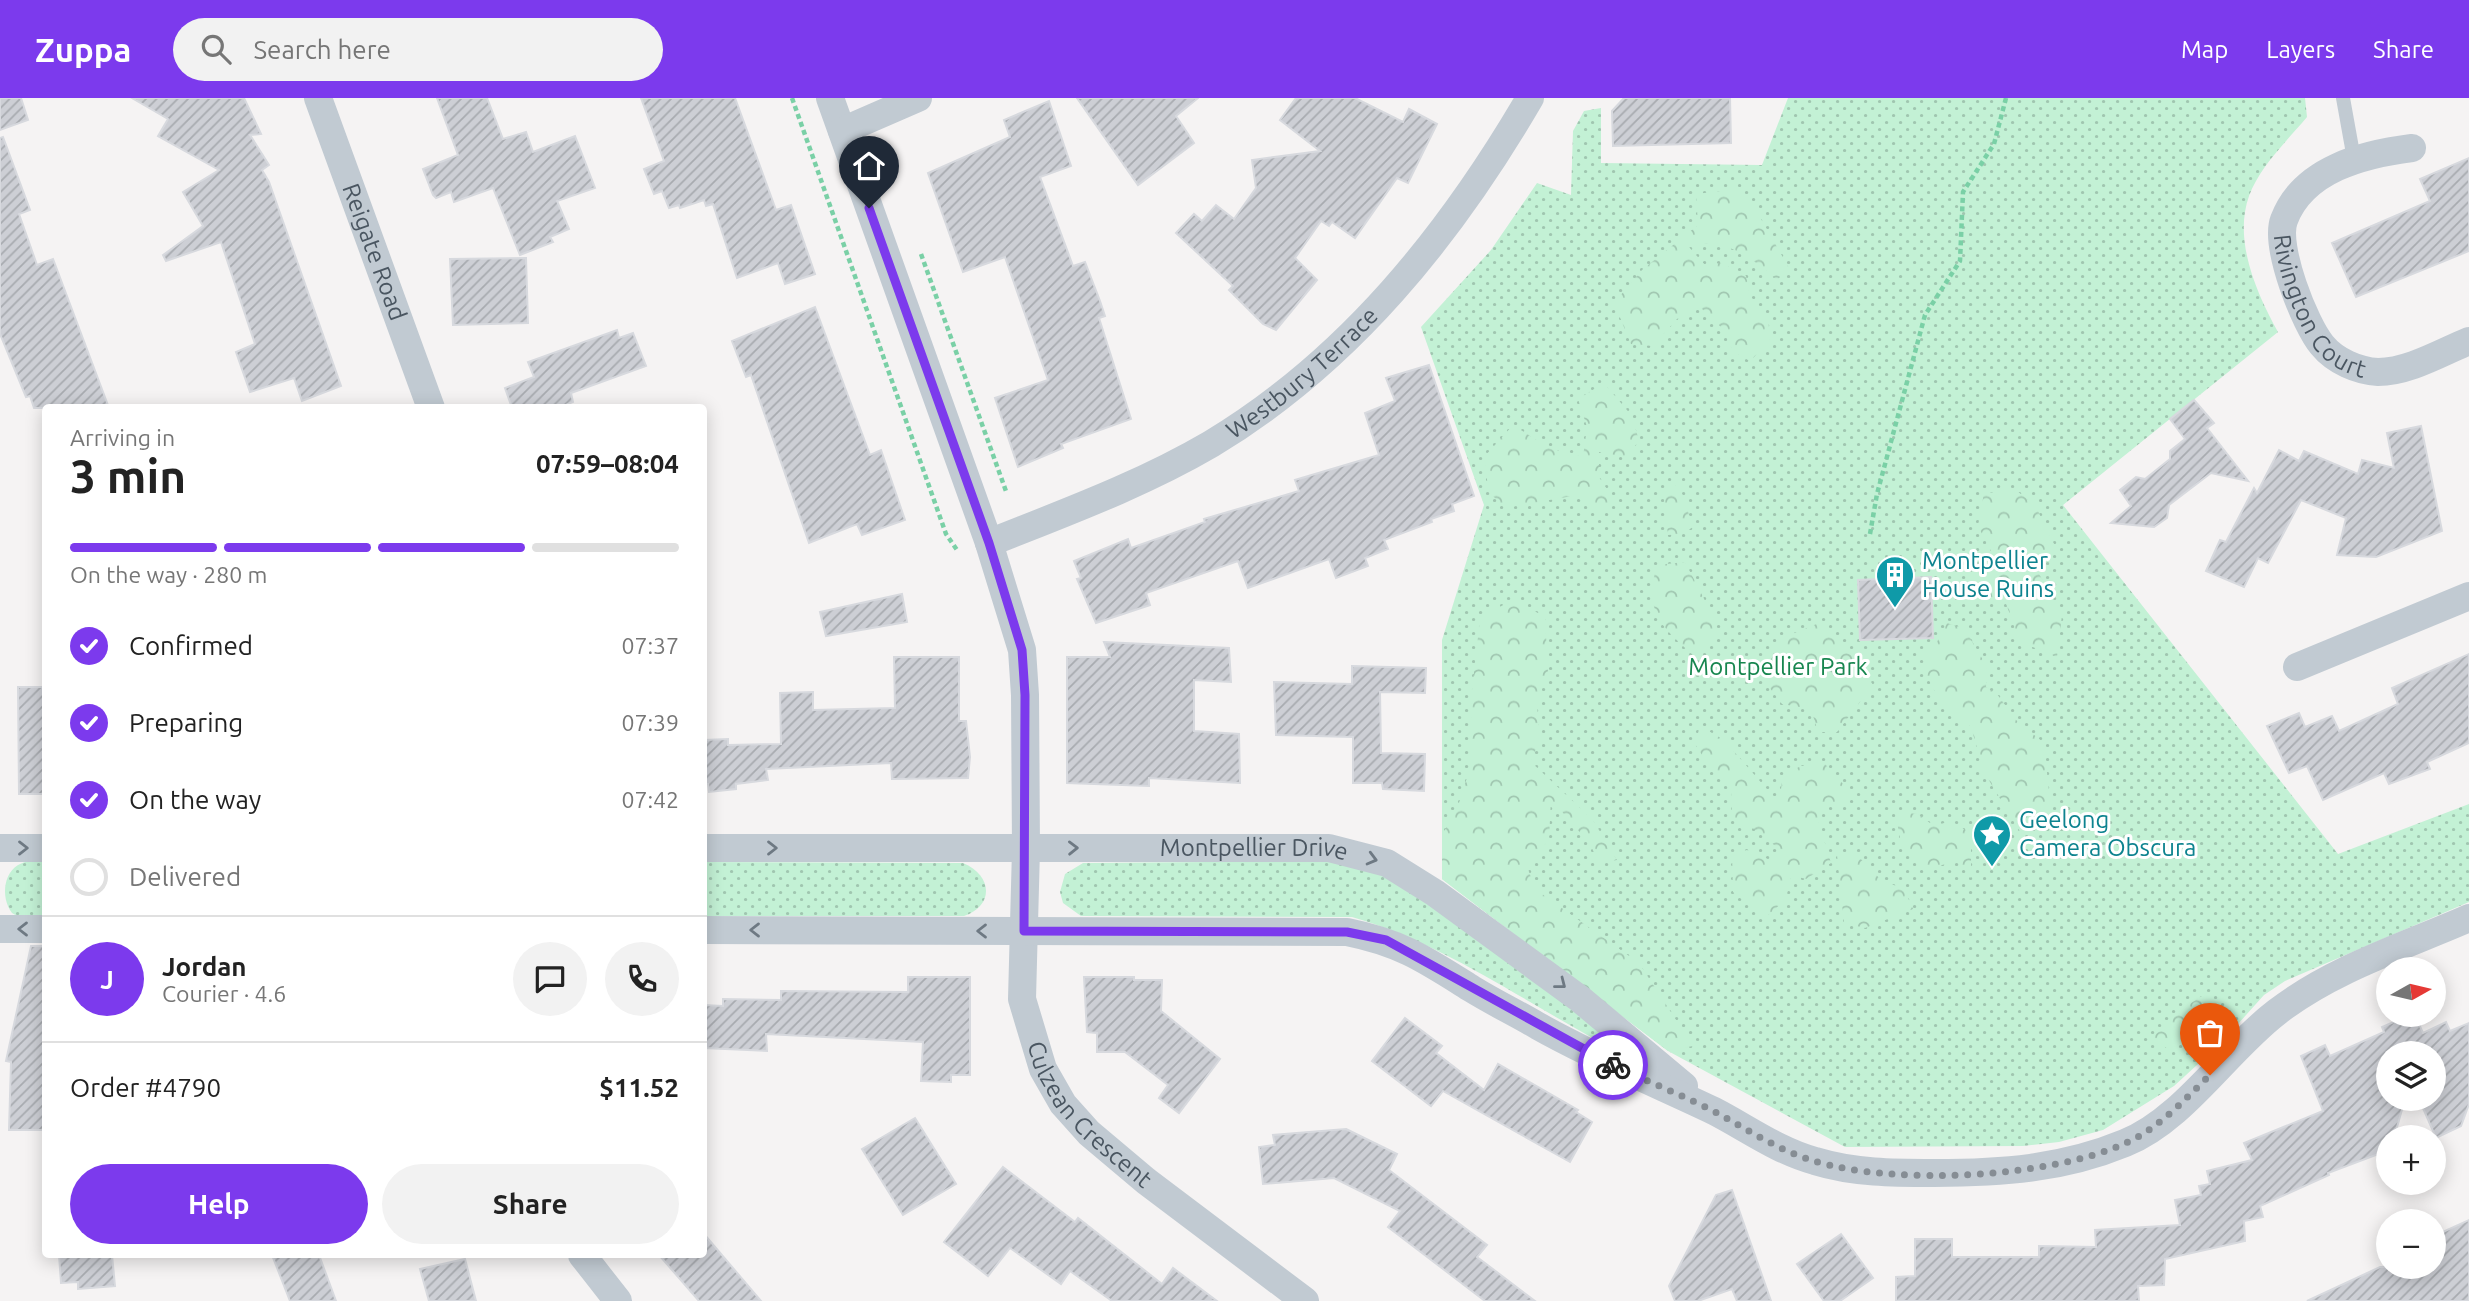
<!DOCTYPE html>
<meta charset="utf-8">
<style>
body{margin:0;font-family:Ubuntu,sans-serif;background:#f2f2f2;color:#222;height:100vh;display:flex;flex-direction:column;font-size:26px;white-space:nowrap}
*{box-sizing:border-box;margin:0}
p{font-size:23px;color:#767676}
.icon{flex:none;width:38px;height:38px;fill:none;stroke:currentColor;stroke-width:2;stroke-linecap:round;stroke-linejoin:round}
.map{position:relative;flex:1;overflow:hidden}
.side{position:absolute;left:42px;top:306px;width:665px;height:854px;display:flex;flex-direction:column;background:#fff;border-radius:7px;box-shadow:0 4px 18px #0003}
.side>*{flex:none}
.needle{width:46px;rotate:82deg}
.controls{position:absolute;left:2376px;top:859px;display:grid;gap:14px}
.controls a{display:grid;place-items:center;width:70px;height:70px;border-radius:50%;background:#fff;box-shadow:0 4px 18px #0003;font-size:35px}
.pin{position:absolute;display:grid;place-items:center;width:60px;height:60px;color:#fff;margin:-72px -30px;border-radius:50% 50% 50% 0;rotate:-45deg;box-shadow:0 0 7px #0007}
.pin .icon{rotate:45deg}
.courier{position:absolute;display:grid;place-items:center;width:70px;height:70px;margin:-35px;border:5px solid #7c3aed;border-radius:50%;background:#fff;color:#222;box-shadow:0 2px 9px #0007}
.head em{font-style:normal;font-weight:700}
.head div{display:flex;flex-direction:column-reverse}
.head{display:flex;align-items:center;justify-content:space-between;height:119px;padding:0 28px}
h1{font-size:46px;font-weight:700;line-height:52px}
.bar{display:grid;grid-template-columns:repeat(4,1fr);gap:10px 7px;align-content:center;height:84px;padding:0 28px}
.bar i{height:9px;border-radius:5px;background:#e0e0e0}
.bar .on{background:#7c3aed}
.bar p{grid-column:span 4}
.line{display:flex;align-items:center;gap:18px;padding:0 28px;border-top:2px solid #e0e0e0}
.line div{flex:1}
.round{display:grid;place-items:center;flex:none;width:74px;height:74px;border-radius:37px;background:#f2f2f2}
ol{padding:0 28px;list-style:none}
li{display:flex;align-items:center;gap:21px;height:77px}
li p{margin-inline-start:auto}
li .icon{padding:7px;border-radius:50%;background:#7c3aed;color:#fff;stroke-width:4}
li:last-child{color:#767676}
li i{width:38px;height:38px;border:4px solid #e0e0e0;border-radius:50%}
.primary-button{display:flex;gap:14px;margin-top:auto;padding:14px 28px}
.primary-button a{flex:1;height:80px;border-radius:42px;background:#7c3aed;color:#fff;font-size:28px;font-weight:700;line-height:80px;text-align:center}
.primary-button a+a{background:#f2f2f2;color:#222}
header{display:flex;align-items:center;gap:42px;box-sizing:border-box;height:98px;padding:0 35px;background:#7c3aed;color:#fff}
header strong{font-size:33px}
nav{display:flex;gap:38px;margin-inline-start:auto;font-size:24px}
.search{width:490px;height:63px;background:#f2f2f2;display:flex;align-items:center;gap:18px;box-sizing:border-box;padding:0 24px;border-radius:38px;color:#767676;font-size:26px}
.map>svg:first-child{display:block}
.grass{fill:url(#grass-dots)}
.forest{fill:url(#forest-crowns)}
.building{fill:url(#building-hatch);stroke:#d7d9de;stroke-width:2}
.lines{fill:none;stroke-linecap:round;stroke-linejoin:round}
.path{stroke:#7ad0a6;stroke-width:4.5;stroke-dasharray:5 3.5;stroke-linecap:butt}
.service{stroke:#c1cad2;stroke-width:14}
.minor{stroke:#c1cad2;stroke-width:28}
.oneway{stroke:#6e7983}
.done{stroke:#868d94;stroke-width:7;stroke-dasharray:0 12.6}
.route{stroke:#7c3aed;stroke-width:9}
.labels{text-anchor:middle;stroke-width:6;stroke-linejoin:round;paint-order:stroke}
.street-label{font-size:24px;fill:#4a5661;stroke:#fff}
.culture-label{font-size:24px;fill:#0d838f;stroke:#fff;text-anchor:start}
.park-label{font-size:24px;fill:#17864f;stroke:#fff}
</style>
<header>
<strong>Zuppa</strong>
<div class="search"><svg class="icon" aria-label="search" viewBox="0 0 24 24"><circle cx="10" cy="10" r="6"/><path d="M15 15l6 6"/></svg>Search here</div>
<nav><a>Map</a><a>Layers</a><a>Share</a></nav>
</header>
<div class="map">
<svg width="2469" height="1203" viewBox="0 0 2469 1203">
<defs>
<pattern id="grass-dots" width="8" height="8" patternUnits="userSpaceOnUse" patternTransform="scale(1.75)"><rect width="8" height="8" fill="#c3f1d5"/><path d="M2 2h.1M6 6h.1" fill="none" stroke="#a0c6b0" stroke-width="1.8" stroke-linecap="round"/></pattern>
<pattern id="forest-crowns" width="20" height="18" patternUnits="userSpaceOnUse" patternTransform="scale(1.75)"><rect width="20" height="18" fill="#c3f1d5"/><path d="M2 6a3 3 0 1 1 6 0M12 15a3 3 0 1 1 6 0" fill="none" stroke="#a0c6b0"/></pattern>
<pattern id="building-hatch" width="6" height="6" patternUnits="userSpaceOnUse" patternTransform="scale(1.75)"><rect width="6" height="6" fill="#cdcfd5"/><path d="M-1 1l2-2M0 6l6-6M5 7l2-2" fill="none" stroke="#a8abb0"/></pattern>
</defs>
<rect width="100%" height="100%" fill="#f5f3f3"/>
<g class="grass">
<path d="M1788 0H2305L2307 19C2287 43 2260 68 2249 98 2233 143 2257 196 2278 234L2063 407 2338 756 2469 706V804L2285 883 2264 897 2220 946 2174 988 2103 1032 2059 1044 2023 1048 1845 1049 1668 953 1442 781V542L1484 407 1421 229 1491 152 1537 85 1571 97 1573 33 1584 13 1601 10V65L1762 67Z"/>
<path d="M1330 763 1395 780 1522 871 1624 953 1619 954C1531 909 1447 846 1352 819L1081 818 1063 805 1060 794 1065 776 1083 765Z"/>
<path d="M25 764H45V819C35 819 21 821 12 815 0 799 3 770 25 764Z"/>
<path d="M704 764 963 765C992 777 995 807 964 818H704Z"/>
</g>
<g class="forest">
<path d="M1737 91 1761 121 1789 170 1777 182C1751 159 1725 139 1688 148L1705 167 1722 165 1746 178 1750 198 1768 218 1770 243 1750 263 1733 254 1723 231 1698 207 1677 221 1653 248 1631 246 1614 205 1642 172 1698 127 1696 96Z"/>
<polygon points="1604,285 1632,318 1639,343 1626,359 1599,354 1599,379 1616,405 1597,418 1578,397 1505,410 1488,393 1485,358 1513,327 1549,350 1583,359 1587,329 1578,301"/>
<polygon points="1679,386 1693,429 1682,436 1668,437 1663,391"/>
<polygon points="2017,393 2035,407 2056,450 2038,474 2062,517 2057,559 2020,544 2004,500 1986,503 1973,475 1992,455 1978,428 1984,395"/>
<path d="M1685 464 1716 524 1713 544 1692 556C1659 527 1644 512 1657 467Z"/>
<polygon points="1513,501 1545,519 1548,574 1537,604 1539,642 1531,664 1593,722 1617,762 1599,765 1590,746 1551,701 1549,741 1528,771 1535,791 1639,865 1693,948 1668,953 1442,781 1442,737 1458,708 1471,667 1472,592 1480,521"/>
<polygon points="1819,525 1853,556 1873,587 1837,634 1818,634 1811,611 1782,606 1760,577 1787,538"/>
<polygon points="1947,525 1965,531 1987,569 1986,589 1997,596 2016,622 2044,645 2052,724 2022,737 1984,674 1971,629 1941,606 1926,576 1924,552 1937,544"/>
<polygon points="1700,628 1724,642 1779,705 1783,677 1801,668 1825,666 1853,697 1847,707 1828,707 1818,722 1831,765 1806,781 1791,777 1786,801 1765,820 1733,794 1732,756 1747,752 1777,765 1779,751 1756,732 1732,719 1731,691 1711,671 1695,646"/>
<polygon points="1895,714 1918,716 1934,728 1951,723 1975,738 1971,752 1971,780 1958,763 1922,772 1902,750"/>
<polygon points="1853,753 1881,782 1904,791 1913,811 1865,830 1844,825 1837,757"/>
<polygon points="2208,894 2216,906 2196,933 2170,953 2153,939 2176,915"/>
</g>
<g class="building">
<polygon points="0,0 21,0 28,22 0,32"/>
<polygon points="132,0 244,0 261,36 250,37 269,67 262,72 269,84 341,288 302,303 294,280 250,294 236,254 255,246 221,144 166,163 163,157 203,128 183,94 219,72 158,38 168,21"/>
<polygon points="437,0 487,0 503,41 526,34 533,54 575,38 595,90 557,103 569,131 550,139 553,144 520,157 493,90 454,104 451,94 436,100 433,97 423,71 458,57"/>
<polygon points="641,0 735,0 776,112 791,107 815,176 785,186 778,165 737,180 713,106 706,108 704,102 680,110 679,107 669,110 662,93 654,96 644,71 664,63"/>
<polygon points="1077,0 1198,0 1176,18 1194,45 1138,87"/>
<polygon points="1296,0 1355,0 1403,24 1409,11 1437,26 1408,85 1397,80 1355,140 1332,124 1329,128 1321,123 1295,160 1317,182 1276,232 1263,226 1229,192 1233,188 1176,135 1194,116 1202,123 1216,107 1234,121 1256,90 1252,62 1320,53 1280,22"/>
<polygon points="1624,0 1730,0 1731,45 1613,48 1612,13"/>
<polygon points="1049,3 1071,68 1040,79 1073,168 1085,164 1100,203 1105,218 1099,220 1131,321 1061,346 1063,350 1018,369 995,300 1048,282 1005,159 963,174 928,75 1010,39 1004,22"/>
<polygon points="3,39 30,112 19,116 37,167 53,161 109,310 34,310 30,298 26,299 0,236 0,40"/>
<polygon points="2469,60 2469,153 2356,199 2332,145 2430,103 2420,81"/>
<polygon points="526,160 528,225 453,227 450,161"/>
<polygon points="815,209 870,357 881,352 905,422 862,437 857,426 809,445 751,277 746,279 732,243"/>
<polygon points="617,232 619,240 633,235 646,268 571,295 573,304 559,310 512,310 505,290 534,279 528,264"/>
<polygon points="1429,267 1474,398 1452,406 1454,413 1431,421 1432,424 1384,442 1388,451 1365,460 1368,468 1336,480 1329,461 1248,490 1238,463 1146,495 1150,507 1096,525 1077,481 1081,480 1074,463 1128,441 1131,450 1205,424 1204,421 1299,393 1295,382 1379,357 1365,315 1395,303 1386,280"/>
<polygon points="2194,302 2214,325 2207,330 2248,383 2211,375 2169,407 2167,420 2154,429 2111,425 2131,408 2120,392 2136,379 2145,381 2170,361 2170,353 2185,341 2170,321"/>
<polygon points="2421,328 2442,433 2376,459 2337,457 2346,420 2301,402 2268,465 2258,460 2244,489 2206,473 2220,442 2226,444 2254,390 2257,395 2279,352 2299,363 2304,353 2358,376 2362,362 2394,370 2387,335"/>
<polygon points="1931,479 1933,540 1860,542 1858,482"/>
<polygon points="902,496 907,524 826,538 820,514"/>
<polygon points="1104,544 1229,550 1231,584 1194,582 1194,633 1239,636 1240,685 1149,680 1149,688 1067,685 1067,559 1110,559"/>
<polygon points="2469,556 2469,645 2427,664 2430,671 2389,686 2384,675 2323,702 2307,668 2289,675 2267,628 2299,615 2305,629 2332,618 2339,633 2398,606 2392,590"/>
<polygon points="894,559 959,559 959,623 966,623 970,659 968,680 892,681 891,665 766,671 768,682 736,686 736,691 709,694 708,686 704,686 704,642 728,641 728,647 781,646 780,595 813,594 813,612 895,610"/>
<polygon points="1352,568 1426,570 1425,595 1380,594 1381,655 1425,656 1424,693 1383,691 1382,685 1353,685 1353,639 1276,637 1274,584 1352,586"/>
<polygon points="18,589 46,589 46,696 19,696"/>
<polygon points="31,848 46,848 46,1032 9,1032 11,964 6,963"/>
<polygon points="908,879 970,879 970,977 951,977 951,984 921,983 923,944 766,936 767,953 704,950 704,907 723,908 723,901 781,902 781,893 908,894"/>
<polygon points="1084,879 1134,879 1134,882 1162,882 1161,913 1220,961 1179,1015 1159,1000 1168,987 1125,954 1097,954 1097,935 1087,934"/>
<polygon points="2410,917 2415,917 2423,935 2446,924 2450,933 2469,925 2469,1006 2461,1028 2436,1040 2419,1001 2434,1001 2434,956 2389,956 2389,1001 2405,1001 2394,1040 2389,1040 2389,1052 2328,1075 2329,1077 2260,1108 2263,1119 2244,1123 2245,1143 2165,1161 2164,1187 2138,1188 2139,1203 1896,1203 1896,1179 1915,1178 1915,1141 1952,1141 1952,1159 2039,1159 2039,1148 2096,1149 2095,1132 2180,1127 2175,1102 2201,1097 2199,1088 2210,1086 2207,1073 2252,1062 2244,1045 2323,1013 2301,958 2325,947 2330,958 2384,934 2382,929"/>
<polygon points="1405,920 1442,948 1436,955 1484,992 1498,966 1578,1012 1576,1014 1592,1024 1570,1064 1443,993 1431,1008 1372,963"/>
<polygon points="915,1020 956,1086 903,1117 862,1051"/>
<polygon points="1346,1031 1397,1056 1389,1072 1487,1147 1477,1159 1535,1203 1485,1203 1388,1129 1400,1113 1334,1080 1263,1086 1259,1049 1275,1047 1273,1037"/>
<polygon points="1003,1069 1075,1124 1078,1120 1162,1186 1173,1170 1217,1203 1112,1203 1070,1173 1061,1186 1010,1150 988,1178 944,1144"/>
<polygon points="1732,1092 1771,1203 1737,1203 1732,1191 1698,1203 1675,1203 1669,1188 1716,1097"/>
<polygon points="2469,1122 2469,1203 2307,1203 2380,1169 2434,1169 2434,1138"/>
<polygon points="704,1136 761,1203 699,1203 659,1157 704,1157"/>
<polygon points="1841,1136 1873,1180 1840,1203 1824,1203 1797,1166"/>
<polygon points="59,1157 112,1157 115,1188 78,1191 78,1184 61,1185"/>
<polygon points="272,1157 319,1157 336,1203 290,1203"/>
<polygon points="465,1161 476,1203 429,1203 420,1171"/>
</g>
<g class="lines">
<g class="path">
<polyline points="792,0 946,436 957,452"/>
<polyline points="921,156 1007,396"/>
<polyline points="1870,436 1877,396 1925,217 1960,163 1963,94 1994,46 2006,0"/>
</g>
<polyline class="service" points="2343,0 2354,61"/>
<g class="minor">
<path id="s1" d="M318 0 431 310"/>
<path id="s2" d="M830 0 989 445 1022 552 1025 597 1026 751 1022 901 1043 971 1063 1006 1089 1035 1146 1083 1305 1203"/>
<polyline points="842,33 918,0"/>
<path id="s3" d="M2412 50C2364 56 2303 71 2284 122 2274 148 2305 227 2322 247 2335 263 2358 273 2378 274 2409 274 2442 254 2469 243"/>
<path id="s4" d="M989 445C1064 415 1141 387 1211 346 1349 263 1450 137 1530 0"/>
<polyline points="2297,569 2469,498"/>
<polyline points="0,750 46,750"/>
<path id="s5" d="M704 750H1329L1387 765 1435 795 1580 901 1684 988"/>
<polyline points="0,831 46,831"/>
<path d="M704 832 1347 834C1402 845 1426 862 1472 891 1493 904 1516 915 1538 928 1595 960 1655 985 1714 1013 1747 1030 1778 1053 1815 1063 1854 1075 1894 1075 1934 1075 2001 1075 2062 1071 2125 1045 2183 1022 2227 952 2277 914 2332 871 2405 848 2469 820"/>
<polyline points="582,1157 618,1203"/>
</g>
</g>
<defs><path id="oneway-chevron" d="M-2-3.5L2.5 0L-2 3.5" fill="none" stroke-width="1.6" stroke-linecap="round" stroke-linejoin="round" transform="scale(1.75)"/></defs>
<g class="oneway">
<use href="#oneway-chevron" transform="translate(23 750)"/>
<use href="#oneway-chevron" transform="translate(772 750)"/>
<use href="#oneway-chevron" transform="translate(1073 750) rotate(-1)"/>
<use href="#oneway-chevron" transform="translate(1372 761) rotate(15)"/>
<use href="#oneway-chevron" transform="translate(23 831) rotate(180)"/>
<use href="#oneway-chevron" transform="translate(755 832) rotate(-180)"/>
<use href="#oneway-chevron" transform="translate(982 833) rotate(-180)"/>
<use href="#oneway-chevron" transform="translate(1561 886) rotate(38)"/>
</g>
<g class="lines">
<path class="done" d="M1613 967C1648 984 1685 998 1719 1016 1750 1033 1780 1053 1814 1063 1894 1088 2053 1080 2128 1044 2160 1029 2185 1001 2210 977"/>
<polyline class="route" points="869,110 989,445 1022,552 1025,597 1024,833 1347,834 1386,842 1613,967"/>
</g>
<defs>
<symbol id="building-pin" viewBox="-11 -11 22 30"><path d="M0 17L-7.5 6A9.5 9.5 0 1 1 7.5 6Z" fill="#0f9aa8" stroke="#fff"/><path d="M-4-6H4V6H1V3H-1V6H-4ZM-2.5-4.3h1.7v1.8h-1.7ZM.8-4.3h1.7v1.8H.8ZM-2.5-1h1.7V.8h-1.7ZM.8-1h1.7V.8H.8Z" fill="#fff"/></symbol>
<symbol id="sight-pin" viewBox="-11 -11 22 30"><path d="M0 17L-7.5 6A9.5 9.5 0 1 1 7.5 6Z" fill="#0f9aa8" stroke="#fff"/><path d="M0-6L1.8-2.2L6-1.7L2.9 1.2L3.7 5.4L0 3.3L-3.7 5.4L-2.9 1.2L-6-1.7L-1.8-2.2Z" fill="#fff"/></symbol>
</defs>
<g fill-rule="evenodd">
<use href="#building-pin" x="1873" y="455" width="44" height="60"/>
<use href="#sight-pin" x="1970" y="714" width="44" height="60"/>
</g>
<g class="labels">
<g class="street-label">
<text dy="8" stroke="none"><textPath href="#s1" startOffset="164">Reigate Road</textPath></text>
<text dy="8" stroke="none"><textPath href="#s3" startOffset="254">Rivington Court</textPath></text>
<text dy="8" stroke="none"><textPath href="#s4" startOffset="359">Westbury Terrace</textPath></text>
<text dy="8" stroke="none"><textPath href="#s5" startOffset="550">Montpellier Drive</textPath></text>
<text dy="8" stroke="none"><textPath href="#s2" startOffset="1071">Culzean Crescent</textPath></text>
</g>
<g class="culture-label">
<text x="1922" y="471">Montpellier<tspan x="1922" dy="28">House Ruins</tspan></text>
<text x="2019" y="730">Geelong<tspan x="2019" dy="28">Camera Obscura</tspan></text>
</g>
<g class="park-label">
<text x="1778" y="577">Montpellier Park</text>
</g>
</g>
</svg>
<div class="controls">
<a><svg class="needle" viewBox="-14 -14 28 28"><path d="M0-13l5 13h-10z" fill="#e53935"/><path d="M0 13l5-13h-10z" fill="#767676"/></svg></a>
<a><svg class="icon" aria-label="layers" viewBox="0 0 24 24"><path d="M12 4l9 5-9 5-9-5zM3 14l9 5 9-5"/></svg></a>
<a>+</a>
<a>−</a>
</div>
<div class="pin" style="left:2210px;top:977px;background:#ea580c"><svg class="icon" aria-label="bag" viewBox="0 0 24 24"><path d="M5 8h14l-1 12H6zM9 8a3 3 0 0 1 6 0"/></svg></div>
<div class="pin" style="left:869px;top:110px;background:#1f2937"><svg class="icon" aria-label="home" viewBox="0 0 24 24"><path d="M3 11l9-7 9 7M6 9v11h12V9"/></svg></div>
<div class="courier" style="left:1613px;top:967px"><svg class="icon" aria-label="bike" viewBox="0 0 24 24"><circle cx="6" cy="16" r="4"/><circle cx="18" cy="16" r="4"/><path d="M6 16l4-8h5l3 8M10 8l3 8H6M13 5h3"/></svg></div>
<section class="side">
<div class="head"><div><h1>3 min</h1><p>Arriving in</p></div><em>07:59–08:04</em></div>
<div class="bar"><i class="on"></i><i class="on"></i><i class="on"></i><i></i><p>On the way · 280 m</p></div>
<ol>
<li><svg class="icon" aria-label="check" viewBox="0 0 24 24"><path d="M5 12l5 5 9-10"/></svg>Confirmed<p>07:37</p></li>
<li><svg class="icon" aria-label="check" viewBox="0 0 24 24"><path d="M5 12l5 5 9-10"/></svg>Preparing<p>07:39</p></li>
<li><svg class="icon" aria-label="check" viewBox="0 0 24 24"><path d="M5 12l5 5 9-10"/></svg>On the way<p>07:42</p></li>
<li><i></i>Delivered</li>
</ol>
<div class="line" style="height:126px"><b class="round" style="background:#7c3aed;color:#fff">J</b><div><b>Jordan</b><p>Courier · 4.6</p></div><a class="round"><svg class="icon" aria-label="chat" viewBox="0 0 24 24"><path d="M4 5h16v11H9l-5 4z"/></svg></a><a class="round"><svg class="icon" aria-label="phone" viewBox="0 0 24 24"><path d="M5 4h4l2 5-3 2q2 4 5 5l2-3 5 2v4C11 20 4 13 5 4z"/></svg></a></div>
<div class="line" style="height:91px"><div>Order #4790</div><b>$11.52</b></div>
<div class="primary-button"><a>Help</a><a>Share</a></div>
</section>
</div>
